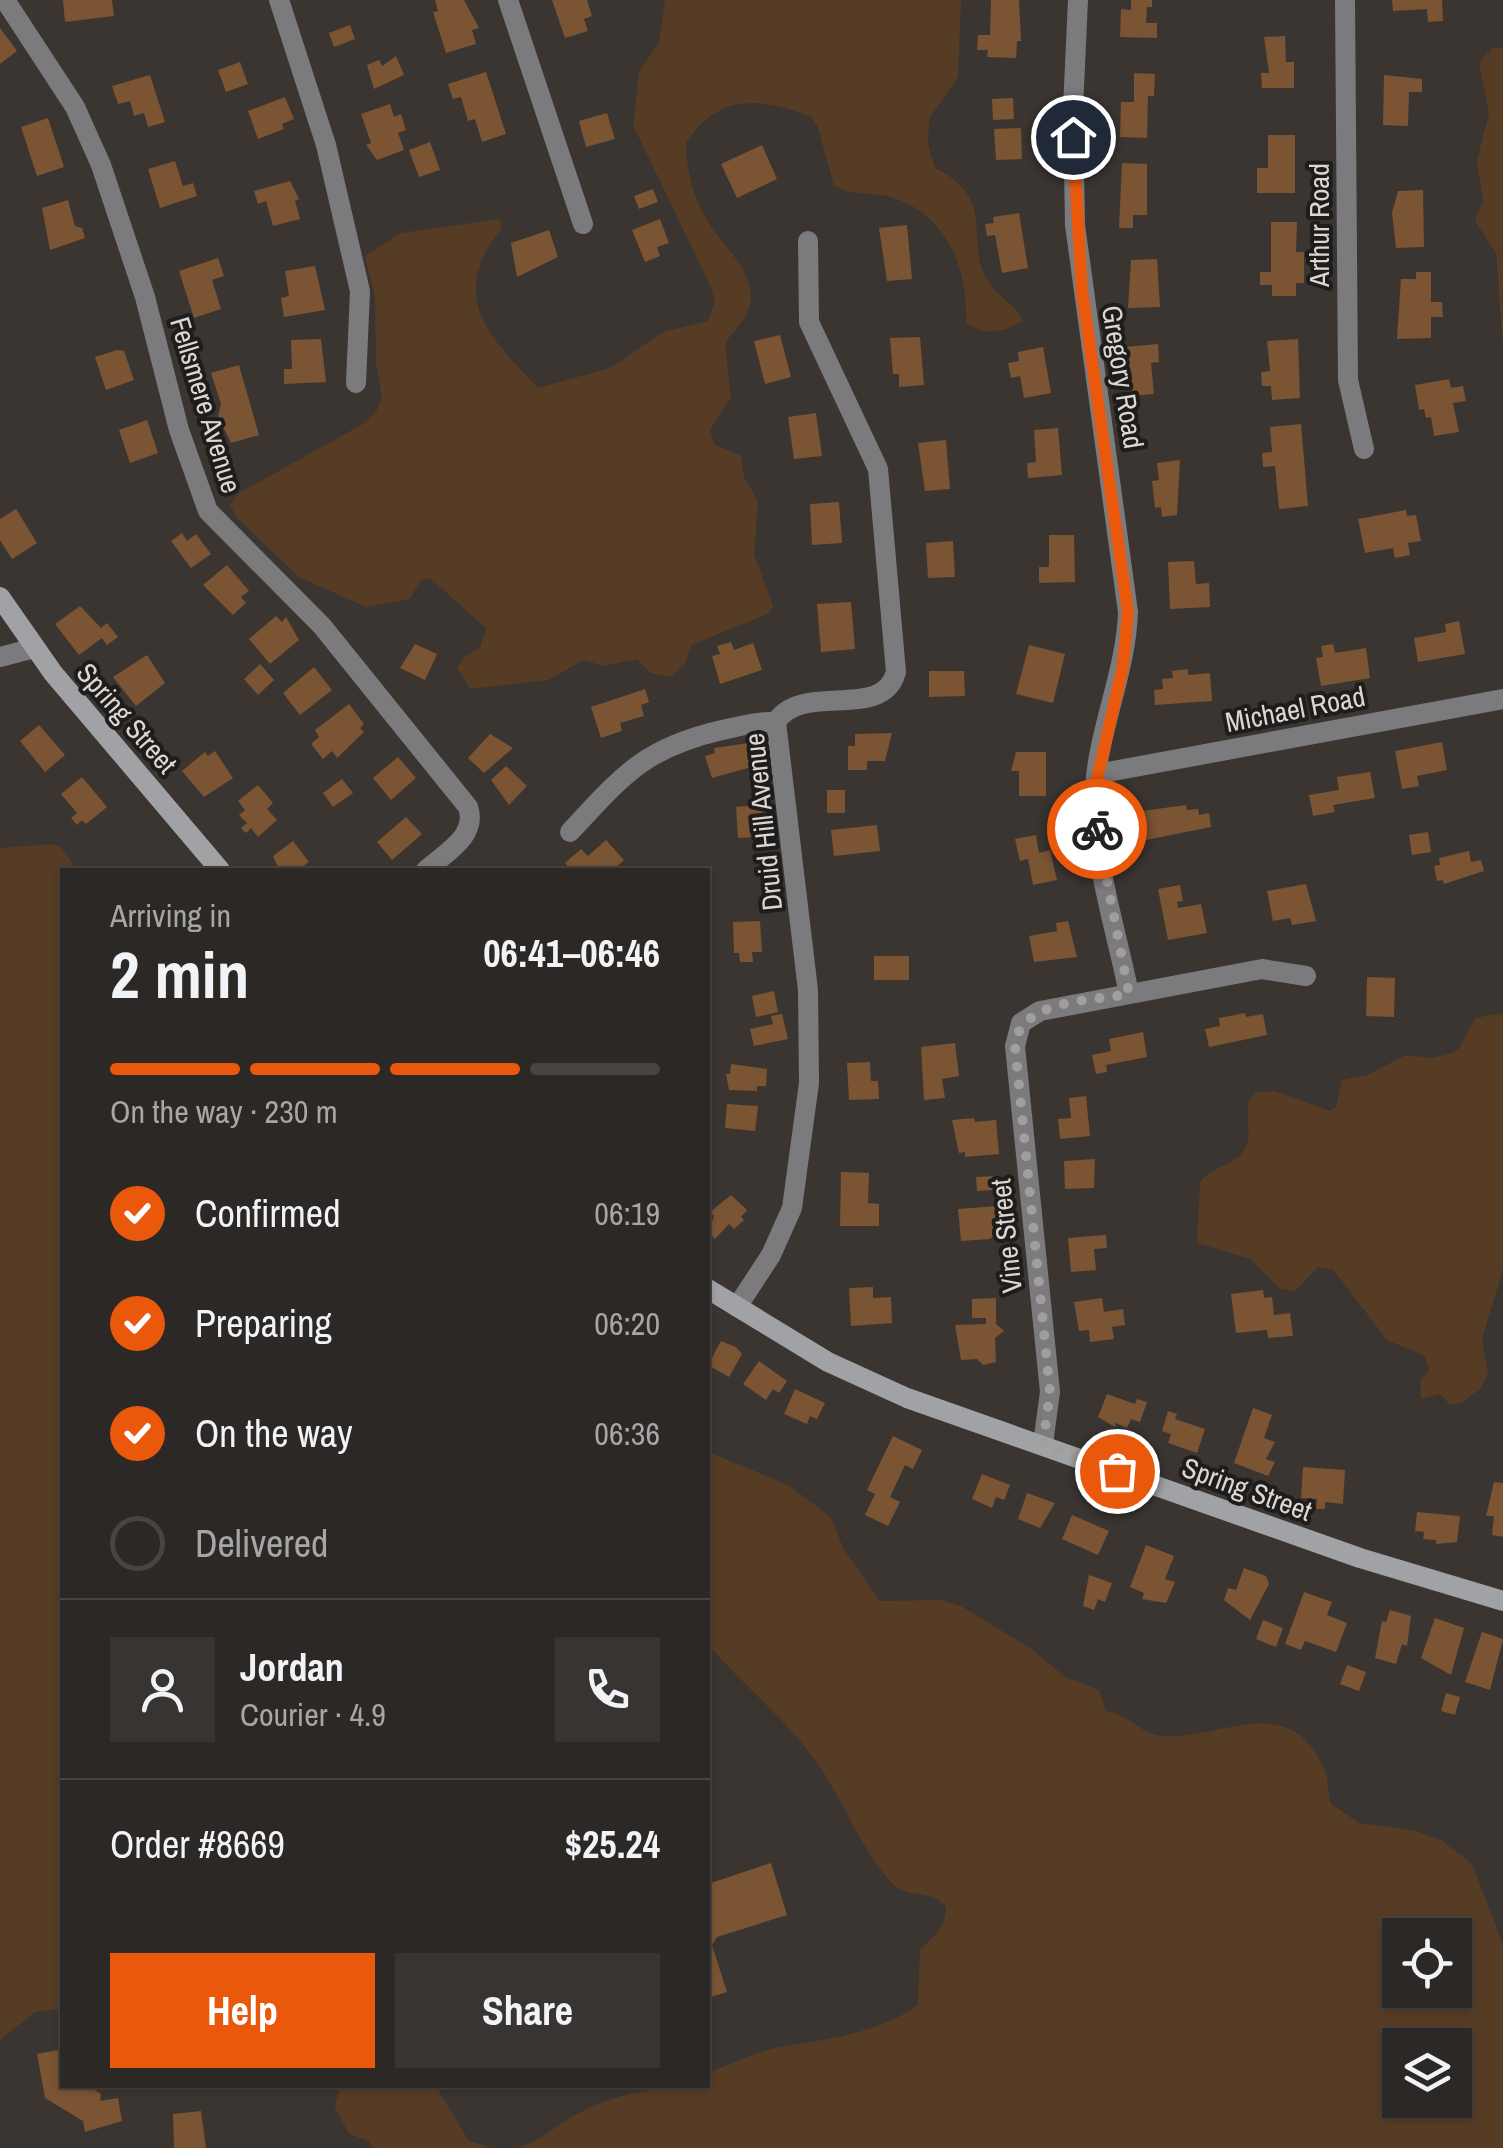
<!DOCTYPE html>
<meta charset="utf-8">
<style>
body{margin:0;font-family:"Archivo Narrow",sans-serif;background:#383432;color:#f1f3f6;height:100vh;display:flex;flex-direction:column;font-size:38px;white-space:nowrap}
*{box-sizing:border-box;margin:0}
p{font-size:32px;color:#a6a6a7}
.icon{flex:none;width:55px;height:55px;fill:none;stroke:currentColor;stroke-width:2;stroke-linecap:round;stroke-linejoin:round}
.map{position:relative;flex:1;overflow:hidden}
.side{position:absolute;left:60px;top:868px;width:650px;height:1220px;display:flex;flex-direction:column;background:#2c2825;border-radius:0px;box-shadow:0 2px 8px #0004,0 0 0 2px #484442}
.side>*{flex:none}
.tools{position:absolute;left:1382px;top:1918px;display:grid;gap:20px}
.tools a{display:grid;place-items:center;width:90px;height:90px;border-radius:0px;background:#2c2825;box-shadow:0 2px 8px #0004,0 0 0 2px #484442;font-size:50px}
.pin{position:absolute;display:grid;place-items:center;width:85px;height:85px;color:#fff;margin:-42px;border:5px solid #fff;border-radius:50%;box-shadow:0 2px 10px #0007}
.courier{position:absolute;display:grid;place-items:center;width:100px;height:100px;margin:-50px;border:8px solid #ea580c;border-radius:50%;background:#fff;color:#222;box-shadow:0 2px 12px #0007}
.headline em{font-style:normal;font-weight:700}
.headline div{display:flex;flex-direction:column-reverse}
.headline{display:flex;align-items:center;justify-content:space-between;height:170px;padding:0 50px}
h1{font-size:65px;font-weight:700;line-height:75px}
.bar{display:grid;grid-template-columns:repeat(4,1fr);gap:15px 10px;align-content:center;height:120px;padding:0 50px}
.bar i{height:12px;border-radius:8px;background:#484442}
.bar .selected{background:#ea580c}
.bar p{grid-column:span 4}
.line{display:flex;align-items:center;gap:25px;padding:0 50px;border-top:2px solid #484442}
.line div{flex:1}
.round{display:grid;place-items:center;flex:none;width:105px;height:105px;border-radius:0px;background:#383432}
ol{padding:0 50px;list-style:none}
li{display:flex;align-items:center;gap:30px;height:110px}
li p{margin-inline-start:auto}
li .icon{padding:10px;border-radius:50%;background:#ea580c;color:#fff;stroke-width:4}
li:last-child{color:#a6a6a7}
li i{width:55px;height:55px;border:5px solid #484442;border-radius:50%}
.primary-button{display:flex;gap:20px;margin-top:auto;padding:20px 50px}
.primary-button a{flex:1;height:115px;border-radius:0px;background:#ea580c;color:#fff;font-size:40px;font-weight:700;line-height:115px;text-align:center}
.primary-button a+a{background:#383432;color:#f1f3f6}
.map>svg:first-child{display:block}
.green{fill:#573c25;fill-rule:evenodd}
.building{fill:#7a5433}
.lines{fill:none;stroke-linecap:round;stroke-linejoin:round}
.street{stroke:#7b7b7e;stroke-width:20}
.secondary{stroke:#a1a2a6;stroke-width:20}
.done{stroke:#a29e9c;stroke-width:10;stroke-dasharray:0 18}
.route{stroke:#ea580c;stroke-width:12}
.labels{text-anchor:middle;stroke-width:8;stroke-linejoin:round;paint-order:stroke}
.street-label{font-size:28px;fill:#dad7d5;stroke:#1f1d1b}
</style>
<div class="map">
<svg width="1503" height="2148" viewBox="0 0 1503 2148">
<rect width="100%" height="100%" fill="#3a3531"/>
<g class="green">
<path d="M665 0H961L958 77 929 119 928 144 935 168C999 199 963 242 988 281 998 298 1016 304 1023 321 1001 332 988 337 966 323 968 266 946 212 887 196 868 192 851 195 834 186L818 127 811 117C759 96 718 94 686 143 686 171 694 202 710 225 724 247 751 268 751 298 752 314 733 330 725 344L731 397 710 430 714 444 741 456 744 477 758 501 754 555 773 606 770 613 691 645 685 664 671 677 651 673 637 659 603 666 584 660 548 680 470 689 457 668 464 657 480 648 486 628 430 578 420 581 410 599 366 607 299 577 237 518 230 505 239 493 363 424 376 412 382 398 376 363 375 297 365 256 401 233 500 219 501 229C447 297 489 336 538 388L610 368 663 332 708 321 715 302 711 287 633 125 639 72 659 42Z"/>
<polygon points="1494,47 1503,48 1503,346 1496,253 1475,221 1483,201 1477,160 1489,114 1479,62"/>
<polygon points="52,844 61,848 77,870 62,870 62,2009 35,2012 0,2040 0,848"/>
<path d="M1503 1013V1270L1482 1339 1488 1374 1481 1388 1462 1403 1450 1405 1440 1394 1421 1399 1420 1381 1429 1370 1425 1356 1387 1340 1333 1269 1318 1267 1295 1291 1279 1288 1250 1259 1197 1243 1200 1182C1213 1164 1242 1166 1248 1141 1250 1128 1246 1114 1249 1100L1257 1092 1275 1091 1330 1111 1336 1107 1342 1080 1367 1075 1406 1055 1431 1058 1450 1054 1459 1049 1475 1018Z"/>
<path d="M708 1452 788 1485 823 1511 833 1521 843 1548 880 1601 940 1600 961 1606 1030 1648 1065 1677 1099 1690 1106 1711C1128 1714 1141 1734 1161 1736 1220 1742 1285 1688 1323 1766 1329 1777 1327 1791 1331 1804L1359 1823 1413 1830 1441 1840 1472 1864 1503 1944V2148H514C540 2143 555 2125 577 2114 616 2093 664 2085 708 2085V2072C730 2066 752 2053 775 2048 824 2039 876 2035 918 2005L920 1949C934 1937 946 1927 946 1907 932 1888 907 1900 892 1883 859 1847 845 1803 818 1764 786 1718 743 1686 708 1644ZM1400 1935H1455V1990H1400ZM1400 2045H1455V2100H1400Z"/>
<polygon points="340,2085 435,2085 469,2141 493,2148 373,2148 369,2141 349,2134 335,2107"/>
</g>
<g class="building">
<polygon points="63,0 112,0 114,16 65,22"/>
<polygon points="435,0 464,0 479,28 472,30 476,44 446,53 433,12 438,11"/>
<polygon points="552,0 587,0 592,16 584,19 588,31 565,38"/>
<polygon points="991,0 1019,0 1021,41 1017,41 1016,58 987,57 988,50 977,50 978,35 990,35"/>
<polygon points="1131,0 1152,0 1152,7 1147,7 1146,23 1157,23 1157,38 1120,37 1121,9 1131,10"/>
<polygon points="1392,0 1442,0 1443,21 1428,22 1427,9 1393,11"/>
<polygon points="350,25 355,39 334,47 329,33"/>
<polygon points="0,28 17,51 0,64"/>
<polygon points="1285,36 1286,62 1294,62 1294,88 1262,88 1261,73 1269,73 1264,37"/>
<polygon points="396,56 404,75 374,89 367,65 379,60 382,66"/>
<polygon points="240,62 248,84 226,92 218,70"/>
<polygon points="486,72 506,134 482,142 475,119 468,121 461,97 453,99 448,84"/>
<polygon points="1134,73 1155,74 1154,96 1148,96 1147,138 1120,137 1121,102 1134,102"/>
<polygon points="150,75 165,122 148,127 144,113 134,116 130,101 118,104 112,86"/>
<polygon points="1384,75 1422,79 1422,92 1409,92 1408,126 1383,125"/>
<polygon points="285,97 294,119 282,124 284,129 258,139 248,111"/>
<polygon points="1013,98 1014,119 993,120 992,99"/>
<polygon points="390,104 394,117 401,114 406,130 398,133 404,150 377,160 366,145 371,143 361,114"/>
<polygon points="607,113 615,139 586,147 579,121"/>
<polygon points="48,118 64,167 37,176 21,127"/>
<polygon points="1021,128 1022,159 996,160 994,129"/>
<polygon points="1268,135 1295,135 1295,193 1257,193 1257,168 1268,168"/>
<polygon points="430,142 440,170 419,177 409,150"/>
<polygon points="762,145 777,179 737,198 721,164"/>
<polygon points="175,161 183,186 193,183 197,196 160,208 148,169"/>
<polygon points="1122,163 1147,164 1147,215 1133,215 1133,228 1119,228"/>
<polygon points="290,181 299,199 295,201 300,219 273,226 266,201 258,204 254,191"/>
<polygon points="653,189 658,202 639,209 634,196"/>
<polygon points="1423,190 1424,247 1396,248 1392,213 1398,191"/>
<polygon points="68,200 75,226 82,228 85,238 50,250 42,208"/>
<polygon points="1019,213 1028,268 1002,273 995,235 987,236 985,224 994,223 993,217"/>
<polygon points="660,219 669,243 657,247 660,256 645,262 632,230"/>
<polygon points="1271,222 1297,222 1296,252 1304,252 1304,283 1296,283 1296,296 1272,296 1272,285 1260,285 1260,272 1271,272"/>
<polygon points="907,225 912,279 887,281 879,228"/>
<polygon points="549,230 558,257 517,277 511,243"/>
<polygon points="218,258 224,276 212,280 221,309 194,318 179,271"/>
<polygon points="1157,259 1160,307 1128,308 1131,260"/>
<polygon points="315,266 325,310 284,317 281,298 289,296 285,271"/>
<polygon points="1416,272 1431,272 1431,302 1442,302 1443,317 1431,317 1431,338 1397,339 1401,279 1416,279"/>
<polygon points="780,335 791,377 765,384 754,341"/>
<polygon points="920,337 924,385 899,387 899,374 893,374 890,338"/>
<polygon points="321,339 326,382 284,384 284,369 292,369 291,340"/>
<polygon points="1298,339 1300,398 1272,400 1271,386 1262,386 1261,372 1270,371 1267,341"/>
<polygon points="1158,344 1159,362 1151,363 1154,394 1128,396 1124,347"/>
<polygon points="1043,347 1051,393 1024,398 1020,376 1011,378 1008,363 1019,361 1018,352"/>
<polygon points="117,350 124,351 134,380 106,390 95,357"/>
<polygon points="239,365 259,435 231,443 218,417 221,404 211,373"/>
<polygon points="1449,379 1451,388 1463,386 1466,401 1453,403 1459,432 1434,436 1431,417 1426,418 1424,409 1419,410 1415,385"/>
<polygon points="816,413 822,456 794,459 788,417"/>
<polygon points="147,420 158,453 130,463 119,430"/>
<polygon points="1301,424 1308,506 1279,509 1275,466 1263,467 1262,453 1272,452 1270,427"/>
<polygon points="1058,428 1062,475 1028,478 1027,463 1036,462 1034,430"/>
<polygon points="946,440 950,489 925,491 918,443"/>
<polygon points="1180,460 1177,515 1162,517 1161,507 1155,508 1152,481 1159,480 1157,463"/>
<polygon points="839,502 842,543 812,545 810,504"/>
<polygon points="16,509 37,543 12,559 0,540 0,519"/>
<polygon points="1406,510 1407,516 1416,515 1421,541 1408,543 1410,555 1395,558 1393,548 1365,553 1358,519"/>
<polygon points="182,533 187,541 196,534 211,554 191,568 171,541"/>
<polygon points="1049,535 1074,535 1075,582 1039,583 1039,567 1049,567"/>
<polygon points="953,541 955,577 928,578 926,543"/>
<polygon points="1194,561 1196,584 1209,583 1210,607 1170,609 1168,562"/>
<polygon points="227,565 249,591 241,597 246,603 233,615 203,585"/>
<polygon points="851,602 855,649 821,652 817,604"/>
<polygon points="80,606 101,628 107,623 118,637 107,645 102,638 79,655 55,624"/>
<polygon points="276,616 282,622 286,617 299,640 270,664 249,639"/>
<polygon points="1459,621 1465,654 1418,662 1414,638 1446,632 1445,624"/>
<polygon points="731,642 734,650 753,643 762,670 720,684 712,656 720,654 717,646"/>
<polygon points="415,644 437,654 425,680 400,668"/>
<polygon points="1333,644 1335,653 1366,648 1370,678 1321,686 1316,658 1323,657 1321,646"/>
<polygon points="1029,645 1065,654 1053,703 1016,694"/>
<polygon points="147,655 165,683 136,706 113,677"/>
<polygon points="260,664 274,680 258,695 244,679"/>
<polygon points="314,667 332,690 300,715 283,693"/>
<polygon points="1188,669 1188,675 1210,673 1212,701 1155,705 1154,690 1163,689 1162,679 1173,678 1172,671"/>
<polygon points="929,671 964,671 965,696 929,697"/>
<polygon points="645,689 649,702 641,705 644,716 620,723 622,731 601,738 591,707"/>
<polygon points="349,704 364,724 360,728 364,732 337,758 332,751 323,759 311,744 319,737 315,730"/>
<polygon points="39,725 65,755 45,772 20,741"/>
<polygon points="892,733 885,761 867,761 867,770 848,770 848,746 855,746 855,734"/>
<polygon points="490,734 513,748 484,773 468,758"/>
<polygon points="1442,742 1447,770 1417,776 1419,786 1402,789 1395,751"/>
<polygon points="749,743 755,766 712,778 705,756 715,753 714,748"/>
<polygon points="215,751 233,778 204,797 182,771 205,752 208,756"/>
<polygon points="1016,752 1046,752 1046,796 1019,796 1019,771 1011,771"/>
<polygon points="398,757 416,778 391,800 373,778"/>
<polygon points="506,766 527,786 509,805 491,780"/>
<polygon points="1370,772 1375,798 1333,805 1335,812 1313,816 1309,795 1339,790 1337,777"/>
<polygon points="82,777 107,807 86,824 82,820 77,825 71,818 77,813 61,794"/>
<polygon points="342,779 353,793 333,807 323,793"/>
<polygon points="258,785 273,803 267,809 277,820 258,837 251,828 246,833 241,828 247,823 239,815 245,810 238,801"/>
<rect x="827" y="790" width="18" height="23"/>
<polygon points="771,804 773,836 738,838 736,807"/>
<polygon points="1186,805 1187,810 1198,809 1199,815 1209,813 1211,827 1146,840 1142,811"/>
<polygon points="406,817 422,834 392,860 377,842"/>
<polygon points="877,825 880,851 834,856 831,830"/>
<polygon points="1428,832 1431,852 1412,855 1409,835"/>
<polygon points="1036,835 1039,853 1050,850 1057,880 1033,885 1028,859 1020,861 1015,839"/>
<polygon points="606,840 624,860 613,870 571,870 565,863 581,849 588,856"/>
<polygon points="293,841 309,862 298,870 279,870 273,856"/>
<polygon points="1469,851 1471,862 1481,860 1484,871 1444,884 1443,880 1437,881 1434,866 1440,865 1439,858"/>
<polygon points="1306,884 1316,921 1292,925 1290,918 1273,921 1267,891"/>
<polygon points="1180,885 1183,901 1177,902 1178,908 1201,904 1207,933 1168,940 1158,889"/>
<polygon points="760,921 762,952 752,952 753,962 740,962 739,953 734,953 733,922"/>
<polygon points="1068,921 1077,957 1034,962 1029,936 1057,931 1056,923"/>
<rect x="874" y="956" width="35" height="24"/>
<polygon points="1367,977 1395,978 1394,1017 1366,1016"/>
<polygon points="774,991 778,1012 756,1017 752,996"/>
<polygon points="1245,1013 1246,1017 1263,1014 1267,1035 1209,1047 1205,1029 1220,1026 1219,1018"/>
<polygon points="782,1014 788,1039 754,1046 750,1029 773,1024 771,1016"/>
<polygon points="1143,1032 1147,1057 1106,1065 1107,1072 1096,1074 1092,1055 1111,1051 1109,1039"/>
<polygon points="955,1043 959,1076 942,1079 945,1098 924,1100 921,1047"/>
<polygon points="870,1062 871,1081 878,1081 879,1099 849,1100 847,1063"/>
<polygon points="731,1064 767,1069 766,1086 757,1086 757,1091 729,1090 726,1074 730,1074"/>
<polygon points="1086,1096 1090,1136 1060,1139 1058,1119 1071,1118 1069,1098"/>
<polygon points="727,1104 758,1106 755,1131 725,1128"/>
<polygon points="974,1118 975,1122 996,1120 999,1154 965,1157 965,1152 959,1153 952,1120"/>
<polygon points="1095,1159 1094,1188 1065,1189 1064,1161"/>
<polygon points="841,1172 869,1173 868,1203 879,1204 879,1226 840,1226"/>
<polygon points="995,1176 996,1190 977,1191 976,1177"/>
<polygon points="731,1195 747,1210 741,1217 744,1220 734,1229 729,1224 715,1239 708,1232 714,1216 710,1212"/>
<polygon points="997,1206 998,1232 990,1239 961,1241 958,1209"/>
<polygon points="1106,1235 1107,1248 1094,1249 1096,1270 1071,1272 1068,1238"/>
<polygon points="873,1287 873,1298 891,1297 892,1323 851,1326 849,1288"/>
<polygon points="1263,1290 1264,1298 1272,1297 1274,1315 1290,1313 1293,1336 1268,1338 1267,1330 1236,1333 1231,1294"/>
<polygon points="996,1298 996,1324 1004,1331 995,1338 996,1362 983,1365 977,1359 961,1360 955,1325 986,1324 986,1318 972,1318 972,1299"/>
<polygon points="1102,1298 1104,1312 1123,1309 1125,1325 1112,1327 1114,1339 1090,1342 1089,1330 1079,1331 1074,1302"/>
<polygon points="721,1341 736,1347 742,1354 729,1377 708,1365"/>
<polygon points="759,1361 787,1381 779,1393 773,1389 766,1400 743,1384"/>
<polygon points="795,1389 825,1403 817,1419 810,1416 807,1424 784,1414"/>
<polygon points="1107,1394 1135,1404 1137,1399 1147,1402 1140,1422 1131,1419 1127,1428 1116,1423 1115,1427 1098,1417"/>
<polygon points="1253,1408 1272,1415 1264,1438 1275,1442 1266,1459 1275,1462 1268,1476 1234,1463"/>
<polygon points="1168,1411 1177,1414 1175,1419 1205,1429 1197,1453 1168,1443 1171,1434 1162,1431"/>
<polygon points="893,1436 922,1450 913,1469 905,1465 890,1497 900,1502 888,1526 865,1515 875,1494 867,1490"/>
<polygon points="1303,1467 1345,1470 1343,1504 1325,1502 1325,1509 1316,1509 1317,1499 1301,1498"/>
<polygon points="982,1474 1010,1485 1004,1500 996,1497 992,1508 972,1499"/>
<polygon points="1494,1482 1503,1483 1503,1537 1492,1535 1494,1516 1486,1516"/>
<polygon points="1027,1493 1055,1503 1040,1528 1018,1519"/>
<polygon points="1417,1512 1460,1516 1457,1542 1436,1544 1436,1540 1423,1539 1424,1532 1415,1531"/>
<polygon points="1072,1515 1109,1531 1098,1555 1062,1539"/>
<polygon points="1146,1545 1174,1556 1165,1579 1175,1582 1166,1603 1142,1599 1144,1593 1130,1587"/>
<polygon points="1244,1568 1266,1576 1269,1584 1250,1620 1224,1600 1228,1588 1236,1590"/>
<polygon points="1089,1575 1112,1583 1105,1602 1098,1599 1094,1610 1083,1606"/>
<polygon points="1304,1592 1332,1602 1327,1615 1347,1623 1336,1652 1305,1641 1301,1650 1285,1644"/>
<polygon points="1390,1610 1411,1616 1407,1646 1402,1644 1396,1664 1375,1658 1382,1621 1386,1622"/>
<polygon points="1435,1618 1464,1628 1451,1675 1421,1658"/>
<polygon points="1263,1620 1283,1628 1276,1647 1256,1639"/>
<polygon points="1482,1632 1503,1639 1490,1690 1465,1682"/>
<polygon points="1347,1665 1366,1672 1359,1691 1340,1684"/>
<polygon points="1446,1693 1460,1697 1455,1715 1441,1711"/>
<polygon points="771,1863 787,1915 717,1937 712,1945 727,1992 708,1998 708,1884"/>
<polygon points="58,2050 62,2085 86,2085 101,2094 100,2101 118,2098 122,2121 85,2132 83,2121 45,2098 37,2054"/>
<polygon points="201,2111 206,2148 174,2148 173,2114"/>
</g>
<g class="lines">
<g class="street">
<path d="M5 0 75 107 101 165 145 297 179 430 208 511 322 626 468 807C478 836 445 853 426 870"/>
<polyline points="279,0 326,145 360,291 356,383"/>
<polyline points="508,0 583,224"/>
<path d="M1078 0 1073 109 1075 225 1128 612C1126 672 1099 728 1095 787 1091 855 1116 928 1129 994"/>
<polyline points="1345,0 1348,380 1364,449"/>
<polyline points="0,657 34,648"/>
<polyline points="1097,774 1503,699"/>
<path d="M570 832C623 775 644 748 722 730 741 726 758 721 776 722"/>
<path d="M737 1307 771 1255 792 1208 809 1083 808 990 776 722C802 681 883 722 896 672L878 469 809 322 808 241"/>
<polyline points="1043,1444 1050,1392 1015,1046 1021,1023 1040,1011 1262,969 1306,976"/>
</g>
<g class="secondary">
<polyline points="0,597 53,673 220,870"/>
<polyline points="708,1289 828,1362 907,1398 1360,1558 1503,1601"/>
</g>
</g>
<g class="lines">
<path class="done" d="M1097 829 1129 994C1093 1001 1019 999 1015 1046L1050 1392 1043 1444 1117 1471"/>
<polyline class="route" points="1073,137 1082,291 1128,612 1123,666 1096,784 1097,829"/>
</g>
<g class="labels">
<g class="street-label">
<text transform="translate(1319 225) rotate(-90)" y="10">Arthur Road</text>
<text transform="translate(1123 377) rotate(81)" y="10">Gregory Road</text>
<text transform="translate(206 405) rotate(73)" y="10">Fellsmere Avenue</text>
<text transform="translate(1295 709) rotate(-11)" y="10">Michael Road</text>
<text transform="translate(127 718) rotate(49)" y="10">Spring Street</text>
<text transform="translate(763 822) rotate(-96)" y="10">Druid Hill Avenue</text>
<text transform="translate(1006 1236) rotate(-96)" y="10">Vine Street</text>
<text transform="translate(1247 1489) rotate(20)" y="10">Spring Street</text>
</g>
</g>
</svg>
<div class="tools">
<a><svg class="icon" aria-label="locate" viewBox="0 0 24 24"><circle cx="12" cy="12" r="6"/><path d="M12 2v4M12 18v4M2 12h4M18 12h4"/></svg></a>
<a><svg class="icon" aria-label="layers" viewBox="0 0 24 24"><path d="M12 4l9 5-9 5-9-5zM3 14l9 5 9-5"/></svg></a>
</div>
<div class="pin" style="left:1117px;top:1471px;background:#ea580c"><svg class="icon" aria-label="bag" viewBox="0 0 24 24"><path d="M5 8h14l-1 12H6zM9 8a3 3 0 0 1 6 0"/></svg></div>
<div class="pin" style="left:1073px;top:137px;background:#1f2937"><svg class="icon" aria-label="home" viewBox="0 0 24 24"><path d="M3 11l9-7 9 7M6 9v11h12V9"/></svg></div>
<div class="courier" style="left:1097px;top:829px"><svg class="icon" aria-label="bike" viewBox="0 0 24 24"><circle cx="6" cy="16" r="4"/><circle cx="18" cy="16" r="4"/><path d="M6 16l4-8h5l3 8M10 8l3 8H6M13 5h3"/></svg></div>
<section class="side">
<div class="headline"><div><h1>2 min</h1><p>Arriving in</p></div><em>06:41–06:46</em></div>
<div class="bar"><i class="selected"></i><i class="selected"></i><i class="selected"></i><i></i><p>On the way · 230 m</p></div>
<ol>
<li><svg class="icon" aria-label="check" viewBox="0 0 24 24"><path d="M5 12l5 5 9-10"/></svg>Confirmed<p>06:19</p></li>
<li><svg class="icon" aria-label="check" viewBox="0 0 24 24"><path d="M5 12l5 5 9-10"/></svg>Preparing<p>06:20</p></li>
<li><svg class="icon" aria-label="check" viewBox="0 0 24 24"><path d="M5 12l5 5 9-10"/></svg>On the way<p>06:36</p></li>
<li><i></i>Delivered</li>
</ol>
<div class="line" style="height:180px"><a class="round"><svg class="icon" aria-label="person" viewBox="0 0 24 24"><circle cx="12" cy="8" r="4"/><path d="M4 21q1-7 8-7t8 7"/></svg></a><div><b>Jordan</b><p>Courier · 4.9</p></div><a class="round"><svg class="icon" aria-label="phone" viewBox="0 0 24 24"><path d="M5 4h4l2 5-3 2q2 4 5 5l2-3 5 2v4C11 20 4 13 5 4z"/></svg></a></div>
<div class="line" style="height:130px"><div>Order #8669</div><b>$25.24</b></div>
<div class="primary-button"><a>Help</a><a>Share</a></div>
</section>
</div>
